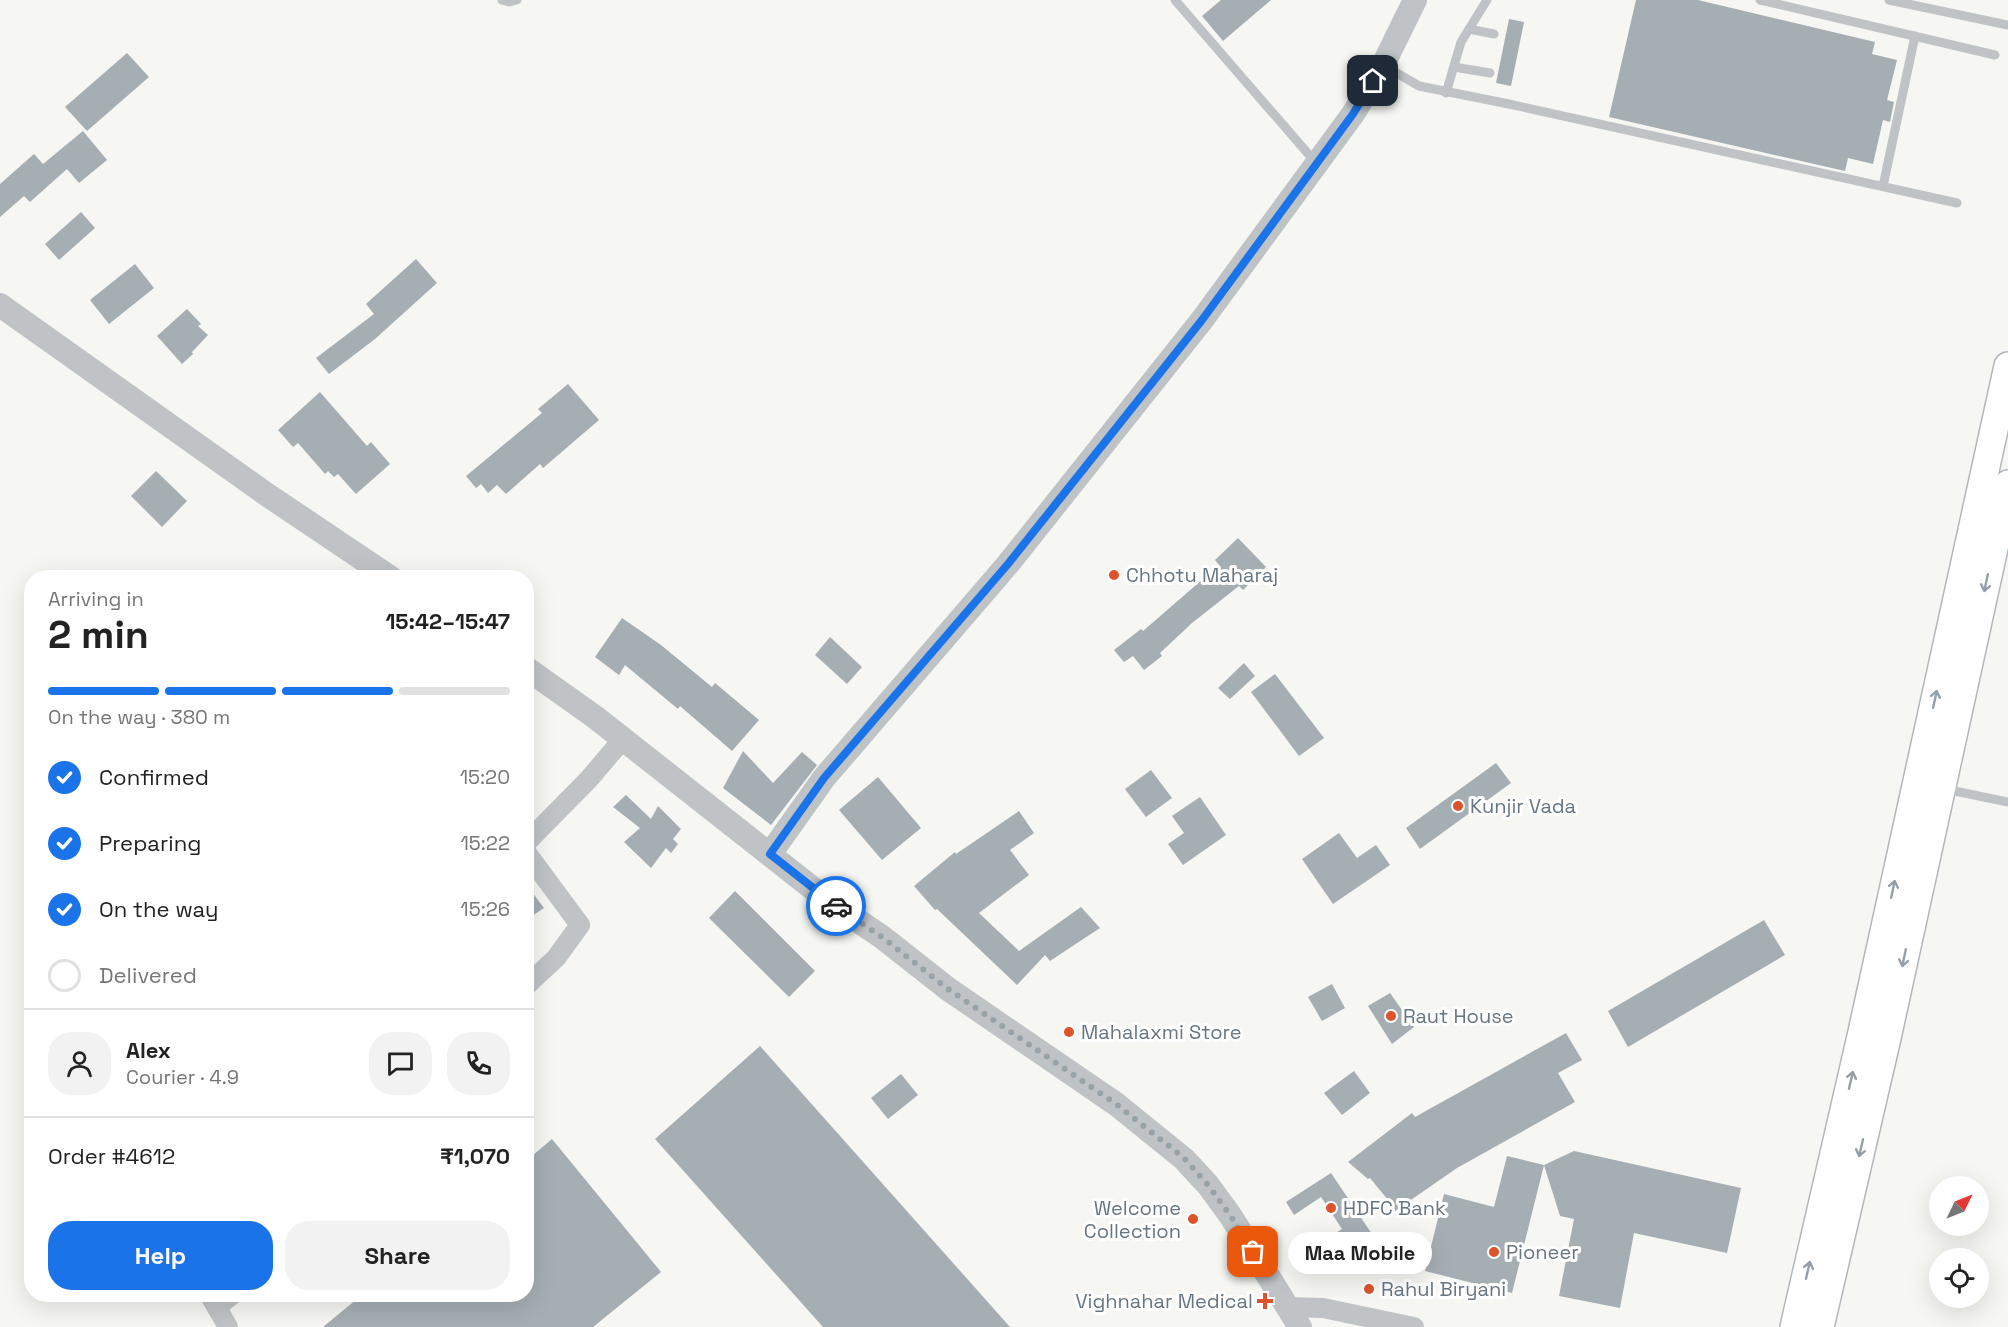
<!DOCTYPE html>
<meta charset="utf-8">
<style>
body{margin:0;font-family:"Space Grotesk",sans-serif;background:#f2f2f2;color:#222;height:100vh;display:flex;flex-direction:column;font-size:22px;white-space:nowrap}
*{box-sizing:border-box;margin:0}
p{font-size:20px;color:#767676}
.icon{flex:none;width:33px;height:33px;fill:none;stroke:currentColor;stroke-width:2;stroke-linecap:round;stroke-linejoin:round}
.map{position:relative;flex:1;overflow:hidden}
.side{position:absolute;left:24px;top:570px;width:510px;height:732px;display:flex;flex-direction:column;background:#fff;border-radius:24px;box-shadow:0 6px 24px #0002}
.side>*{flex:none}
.needle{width:39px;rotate:47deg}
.tools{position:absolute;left:1929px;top:1176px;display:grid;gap:12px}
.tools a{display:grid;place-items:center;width:60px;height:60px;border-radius:50%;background:#fff;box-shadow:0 6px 24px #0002;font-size:30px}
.pin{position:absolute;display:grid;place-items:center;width:51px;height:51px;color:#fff;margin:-26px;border-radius:12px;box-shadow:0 3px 9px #0006}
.courier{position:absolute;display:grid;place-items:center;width:60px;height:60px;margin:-30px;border:4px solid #1a73e8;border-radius:50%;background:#fff;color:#222;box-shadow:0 2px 8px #0007}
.bubble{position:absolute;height:42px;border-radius:21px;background:#fff;box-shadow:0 6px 24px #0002;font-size:20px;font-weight:700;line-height:42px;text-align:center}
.overview em{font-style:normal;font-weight:700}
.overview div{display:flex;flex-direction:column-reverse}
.overview{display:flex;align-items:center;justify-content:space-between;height:102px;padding:0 24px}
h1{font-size:39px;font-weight:700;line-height:45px}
.bar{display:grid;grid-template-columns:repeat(4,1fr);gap:9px 6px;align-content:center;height:72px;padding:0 24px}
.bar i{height:8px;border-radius:4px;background:#e0e0e0}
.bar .on{background:#1a73e8}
.bar p{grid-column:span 4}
.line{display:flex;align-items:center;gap:15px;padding:0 24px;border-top:2px solid #e0e0e0}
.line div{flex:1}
.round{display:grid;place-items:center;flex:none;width:63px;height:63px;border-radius:24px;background:#f2f2f2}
ol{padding:0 24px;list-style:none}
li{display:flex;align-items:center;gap:18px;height:66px}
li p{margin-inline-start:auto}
li .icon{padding:6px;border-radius:50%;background:#1a73e8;color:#fff;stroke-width:4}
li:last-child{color:#767676}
li i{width:33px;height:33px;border:3px solid #e0e0e0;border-radius:50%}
.button{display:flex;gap:12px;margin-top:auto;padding:12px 24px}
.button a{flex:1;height:69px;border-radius:24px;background:#1a73e8;color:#fff;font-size:24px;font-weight:700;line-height:69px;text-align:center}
.button a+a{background:#f2f2f2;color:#222}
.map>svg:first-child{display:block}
.building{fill:#a5aeb3}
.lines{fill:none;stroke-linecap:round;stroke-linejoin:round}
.secondary-casing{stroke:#b1b7bb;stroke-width:30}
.service{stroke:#bfc3c6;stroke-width:9}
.minor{stroke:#bfc3c6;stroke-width:20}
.tertiary{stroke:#bfc3c6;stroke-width:24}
.secondary{stroke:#fff;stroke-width:27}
.oneway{stroke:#949fa8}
.done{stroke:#98a3a9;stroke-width:6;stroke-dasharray:0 10.8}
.route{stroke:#1a73e8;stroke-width:8}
.poi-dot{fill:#dc532c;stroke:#fff;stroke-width:2}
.labels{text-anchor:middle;stroke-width:6;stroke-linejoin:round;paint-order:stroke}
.poi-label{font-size:20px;fill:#667682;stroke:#fff;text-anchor:start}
</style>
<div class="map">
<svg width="2008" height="1327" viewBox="0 0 2008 1327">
<rect width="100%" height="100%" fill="#f6f6f2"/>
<g class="building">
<polygon points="1221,0 1271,0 1223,41 1202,16"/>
<polygon points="1636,0 1698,0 1875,42 1872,54 1897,60 1887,100 1894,102 1890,122 1883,120 1873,164 1848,158 1845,171 1609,117"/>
<polygon points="1509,19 1524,22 1511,86 1496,83"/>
<polygon points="127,53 149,77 87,131 65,107"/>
<polygon points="83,131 107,160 79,183 67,169 30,202 24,196 0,217 0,184 34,154 43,164"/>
<polygon points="81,212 95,228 59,260 45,244"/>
<polygon points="416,259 437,283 375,339 329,374 316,358 374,314 366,304"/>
<polygon points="135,264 154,288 109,324 90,300"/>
<polygon points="187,309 201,324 198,326 208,335 192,352 193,354 182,364 157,336"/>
<polygon points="568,384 599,420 543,468 540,464 506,494 497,485 488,493 481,484 476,488 466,476 542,413 538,409"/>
<polygon points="320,392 367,446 371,442 390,464 356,494 338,474 334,477 328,471 325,474 298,443 293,447 278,430"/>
<polygon points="156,471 187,501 162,527 131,496"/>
<polygon points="1238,538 1266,567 1243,590 1239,586 1192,623 1160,653 1162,656 1144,670 1133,656 1124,662 1114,650 1141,629 1143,631 1219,565 1215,560"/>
<polygon points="622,618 661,645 712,687 715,683 759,720 732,751 680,706 678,709 625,665 619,675 595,657"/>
<polygon points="830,637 862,667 847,684 815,655"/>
<polygon points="1244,663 1255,676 1230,699 1218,688"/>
<polygon points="1275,674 1324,738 1299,756 1251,692"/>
<polygon points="743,751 773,783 802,752 817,765 771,825 723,788"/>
<polygon points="1496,763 1511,783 1420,849 1406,828"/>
<polygon points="1151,770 1172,798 1146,817 1125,789"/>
<polygon points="878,777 921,828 882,860 839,810"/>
<polygon points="626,795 651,819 658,806 681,829 673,839 678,844 671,853 666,848 651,868 624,842 640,828 613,807"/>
<polygon points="1200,797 1226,835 1183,865 1168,844 1184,833 1172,816"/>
<polygon points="1019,811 1034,833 1010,850 1029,875 979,913 1019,951 1081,907 1100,928 1050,961 1045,955 1017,985 937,909 935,910 914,886 955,852 956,854"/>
<polygon points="1339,833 1357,858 1376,845 1390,865 1333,904 1302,859"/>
<polygon points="526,884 544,908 526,920"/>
<polygon points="735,891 815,971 789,997 709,918"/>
<polygon points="1764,920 1785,955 1628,1047 1608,1011"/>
<polygon points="1332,984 1345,1008 1322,1021 1308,997"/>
<polygon points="1390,993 1414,1027 1392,1044 1368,1006"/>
<polygon points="1566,1033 1582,1060 1558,1073 1575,1102 1457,1168 1395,1211 1388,1204 1388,1200 1370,1178 1368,1179 1348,1162 1412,1113 1415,1117"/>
<polygon points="760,1046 1010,1327 823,1327 655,1139"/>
<polygon points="1354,1071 1370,1093 1342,1115 1324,1093"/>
<polygon points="901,1074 918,1095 888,1119 871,1098"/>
<polygon points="552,1139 661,1272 593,1327 323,1327 363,1294 526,1294 526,1161"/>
<polygon points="1574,1151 1741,1188 1727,1253 1634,1233 1620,1308 1559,1296 1574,1219 1560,1216 1544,1165"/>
<polygon points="1507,1156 1544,1165 1512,1293 1425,1271 1444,1194 1494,1207"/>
<polygon points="1331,1173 1376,1240 1329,1270 1314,1247 1342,1229 1321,1197 1294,1215 1286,1202"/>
</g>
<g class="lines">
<defs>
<g id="secondary">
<polyline points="1794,1327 1862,1032 2008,366"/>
<polyline points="1820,1327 1887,1038 2008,484"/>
</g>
</defs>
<use href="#secondary" class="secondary-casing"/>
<g class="service">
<polyline points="502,0 509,2 517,0"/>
<polyline points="1175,0 1317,164"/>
<polyline points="1760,0 1995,55"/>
<polyline points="1889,0 2008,25"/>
<polyline points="1469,29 1494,34"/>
<polyline points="1383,65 1419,86 1509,104 1957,203"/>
<polyline points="1454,67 1490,73"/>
<polyline points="1446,93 1461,42 1487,0"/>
<polyline points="1883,186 1915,36"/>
<polyline points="1945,789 2008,802"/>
</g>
<g class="minor">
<polyline points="526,843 589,779 623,739"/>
<polyline points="526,852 580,925 556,958 526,986"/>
<polyline points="209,1294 228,1327"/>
<polyline points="217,1307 233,1294"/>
<polyline points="1287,1307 1323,1308 1414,1327"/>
</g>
<g class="tertiary">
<polyline points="0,305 266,494 391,578"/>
<polyline points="526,668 595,717 830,902 882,937 948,989 1116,1104 1184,1159 1208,1185 1230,1215 1300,1327"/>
<polyline points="770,854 824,778 1008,564 1202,320 1353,114 1383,65 1415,0"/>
</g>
<use href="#secondary" class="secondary"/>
</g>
<defs><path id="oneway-shaft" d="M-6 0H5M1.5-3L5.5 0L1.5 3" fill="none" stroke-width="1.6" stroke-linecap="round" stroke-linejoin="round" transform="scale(1.5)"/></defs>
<g class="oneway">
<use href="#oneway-shaft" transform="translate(1986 583) rotate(102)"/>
<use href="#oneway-shaft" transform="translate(1935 699) rotate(-78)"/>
<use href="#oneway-shaft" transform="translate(1893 889) rotate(-78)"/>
<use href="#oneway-shaft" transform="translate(1904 958) rotate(102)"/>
<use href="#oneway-shaft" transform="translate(1851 1080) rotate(-77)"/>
<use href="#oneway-shaft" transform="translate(1861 1148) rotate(103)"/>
<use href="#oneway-shaft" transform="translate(1808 1270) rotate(-77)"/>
</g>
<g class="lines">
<polyline class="done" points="836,906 882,937 948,989 1116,1104 1184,1158 1208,1185 1230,1215 1253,1252"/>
<polyline class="route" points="836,906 770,854 824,778 1008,564 1202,320 1353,114 1373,81"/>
</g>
<g class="poi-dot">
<circle cx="1114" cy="575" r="6"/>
<circle cx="1458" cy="806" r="6"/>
<circle cx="1391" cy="1016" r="6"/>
<circle cx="1069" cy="1032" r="6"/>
<circle cx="1331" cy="1208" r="6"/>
<circle cx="1193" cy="1219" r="6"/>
<circle cx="1494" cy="1252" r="6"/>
<circle cx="1369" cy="1289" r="6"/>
<path d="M1262 1292h6v6h6v6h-6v6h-6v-6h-6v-6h6z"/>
</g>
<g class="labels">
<g class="poi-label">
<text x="1126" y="582">Chhotu Maharaj</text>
<text x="1470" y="813">Kunjir Vada</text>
<text x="1403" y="1023">Raut House</text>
<text x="1081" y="1039">Mahalaxmi Store</text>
<text x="1181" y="1215" text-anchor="end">Welcome<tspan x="1181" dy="23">Collection</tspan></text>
<text x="1343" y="1215">HDFC Bank</text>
<text x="1506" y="1259">Pioneer</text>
<text x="1381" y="1296">Rahul Biryani</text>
<text x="1253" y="1308" text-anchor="end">Vighnahar Medical</text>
</g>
</g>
</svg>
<div class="tools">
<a><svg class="needle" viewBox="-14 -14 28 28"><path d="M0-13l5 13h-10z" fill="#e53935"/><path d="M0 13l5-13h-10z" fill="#767676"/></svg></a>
<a><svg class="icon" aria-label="locate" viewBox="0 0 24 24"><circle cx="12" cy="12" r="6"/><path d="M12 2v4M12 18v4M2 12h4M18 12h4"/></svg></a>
</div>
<div class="pin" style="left:1253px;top:1252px;background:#ea580c"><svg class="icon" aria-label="bag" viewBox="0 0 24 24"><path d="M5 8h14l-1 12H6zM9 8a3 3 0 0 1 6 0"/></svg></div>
<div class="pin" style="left:1373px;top:81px;background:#1f2937"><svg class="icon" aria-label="home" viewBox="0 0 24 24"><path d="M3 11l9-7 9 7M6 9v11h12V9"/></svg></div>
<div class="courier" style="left:836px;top:906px"><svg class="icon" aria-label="car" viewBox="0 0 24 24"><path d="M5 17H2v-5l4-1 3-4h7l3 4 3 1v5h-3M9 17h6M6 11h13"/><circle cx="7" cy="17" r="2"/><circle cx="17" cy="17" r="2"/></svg></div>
<div class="bubble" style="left:1288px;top:1232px;width:144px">Maa Mobile</div>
<section class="side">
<div class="overview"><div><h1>2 min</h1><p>Arriving in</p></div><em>15:42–15:47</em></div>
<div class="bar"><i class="on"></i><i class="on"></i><i class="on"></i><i></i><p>On the way · 380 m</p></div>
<ol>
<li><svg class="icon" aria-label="check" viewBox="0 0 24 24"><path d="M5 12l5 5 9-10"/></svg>Confirmed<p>15:20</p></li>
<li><svg class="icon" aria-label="check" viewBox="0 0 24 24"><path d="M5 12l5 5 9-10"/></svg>Preparing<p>15:22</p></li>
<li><svg class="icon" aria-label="check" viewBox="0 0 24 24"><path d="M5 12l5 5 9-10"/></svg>On the way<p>15:26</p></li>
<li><i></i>Delivered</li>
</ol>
<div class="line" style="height:108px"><a class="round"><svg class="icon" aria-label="person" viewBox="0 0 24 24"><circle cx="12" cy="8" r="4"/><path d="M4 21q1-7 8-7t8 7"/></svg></a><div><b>Alex</b><p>Courier · 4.9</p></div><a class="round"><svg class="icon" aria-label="chat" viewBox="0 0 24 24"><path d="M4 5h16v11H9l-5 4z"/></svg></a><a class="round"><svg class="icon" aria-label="phone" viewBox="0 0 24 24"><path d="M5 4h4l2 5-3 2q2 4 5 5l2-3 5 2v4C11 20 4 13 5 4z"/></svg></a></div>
<div class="line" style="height:78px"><div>Order #4612</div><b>₹1,070</b></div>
<div class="button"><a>Help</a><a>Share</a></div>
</section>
</div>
